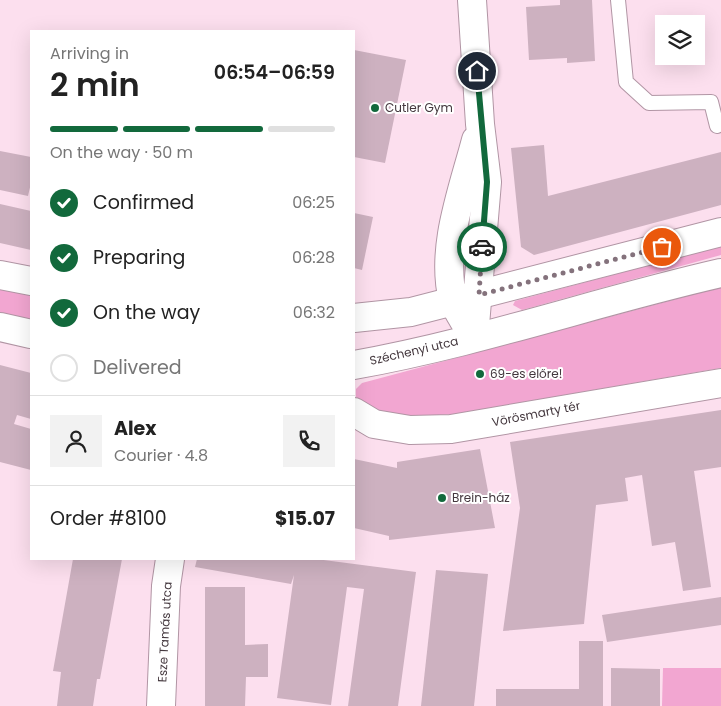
<!DOCTYPE html>
<meta charset="utf-8">
<style>
body{margin:0;font-family:Poppins,sans-serif;background:#f2f2f2;color:#222;height:100vh;display:flex;flex-direction:column;font-size:19px;white-space:nowrap}
*{box-sizing:border-box;margin:0}
p{font-size:16px;color:#767676}
.icon{flex:none;width:28px;height:28px;fill:none;stroke:currentColor;stroke-width:2;stroke-linecap:round;stroke-linejoin:round}
.map{position:relative;flex:1;overflow:hidden}
.details{position:absolute;left:30px;top:30px;width:325px;height:530px;display:flex;flex-direction:column;background:#fff;border-radius:0px;box-shadow:0 5px 20px #0002}
.details>*{flex:none}
.fabs{position:absolute;left:655px;top:15px;display:grid;gap:10px}
.fabs a{display:grid;place-items:center;width:50px;height:50px;border-radius:0px;background:#fff;box-shadow:0 5px 20px #0002;font-size:25px}
.pin{position:absolute;display:grid;place-items:center;width:42px;height:42px;color:#fff;margin:-21px;border:2px solid #fff;border-radius:50%;box-shadow:0 1px 5px #0007}
.courier{position:absolute;display:grid;place-items:center;width:50px;height:50px;margin:-25px;border:4px solid #12693c;border-radius:50%;background:#fff;color:#222;box-shadow:0 1px 6px #0007}
.headline em{font-style:normal;font-weight:600}
.headline div{display:flex;flex-direction:column-reverse}
.headline{display:flex;align-items:center;justify-content:space-between;height:85px;padding:0 20px}
h1{font-size:32px;font-weight:600;line-height:38px}
.bar{display:grid;grid-template-columns:repeat(4,1fr);gap:8px 5px;align-content:center;height:60px;padding:0 20px}
.bar i{height:6px;border-radius:4px;background:#e0e0e0}
.bar .active{background:#12693c}
.bar p{grid-column:span 4}
.line{display:flex;align-items:center;gap:12px;padding:0 20px;border-top:1px solid #e0e0e0}
.line div{flex:1}
.round{display:grid;place-items:center;flex:none;width:52px;height:52px;border-radius:0px;background:#f2f2f2}
ol{padding:0 20px;list-style:none}
li{display:flex;align-items:center;gap:15px;height:55px}
li p{margin-inline-start:auto}
li .icon{padding:5px;border-radius:50%;background:#12693c;color:#fff;stroke-width:4}
li:last-child{color:#767676}
li i{width:28px;height:28px;border:2px solid #e0e0e0;border-radius:50%}
.map>svg:first-child{display:block}
.green{fill:#f2a6d1}
.building{fill:#cdb1c0}
.lines{fill:none;stroke-linecap:round;stroke-linejoin:round}
.service-casing{stroke:#b195a4;stroke-width:16}
.minor-casing{stroke:#b195a4;stroke-width:30}
.secondary-casing{stroke:#b195a4;stroke-width:30}
.service{stroke:#fff;stroke-width:14}
.minor{stroke:#fff;stroke-width:28}
.secondary{stroke:#fff;stroke-width:28}
.done{stroke:#84727c;stroke-width:5;stroke-dasharray:0 9}
.route{stroke:#12693c;stroke-width:6}
.poi-dot{fill:#12693c;stroke:#fff;stroke-width:2}
.labels{text-anchor:middle;stroke-width:4;stroke-linejoin:round;paint-order:stroke}
.poi-label{font-size:12px;fill:#44383e;stroke:#fff;text-anchor:start}
.street-label{font-size:12px;fill:#44383e;stroke:#fff}
</style>
<div class="map">
<svg width="721" height="706" viewBox="0 0 721 706">
<rect width="100%" height="100%" fill="#fcdfee"/>
<g class="green">
<polygon points="721,246 721,255 522,310 513,305 515,301"/>
<polygon points="0,283 31,291 31,320 0,313"/>
<polygon points="721,287 721,368 454,414 390,418 369,410 356,397 356,389 362,383"/>
<polygon points="663,668 721,668 721,706 662,706"/>
</g>
<g class="building">
<polygon points="560,0 592,0 595,61 567,63 567,58 529,60 526,7 560,5"/>
<polygon points="354,50 406,60 385,163 354,157"/>
<polygon points="544,145 548,196 721,152 721,205 534,255 521,247 511,148"/>
<polygon points="0,151 31,157 31,183 28,196 0,190"/>
<polygon points="0,204 31,211 31,250 0,243"/>
<polygon points="354,213 373,217 362,270 354,268"/>
<polygon points="0,365 31,373 31,419 17,415 14,424 31,429 31,470 0,462"/>
<polygon points="721,410 721,467 694,471 711,587 683,591 675,542 652,546 642,475 625,478 628,501 596,505 584,624 503,631 520,508 510,442"/>
<polygon points="480,449 495,528 389,540 389,536 354,528 354,459 397,468 397,462"/>
<polygon points="73,559 122,559 100,679 97,679 93,706 57,706 61,672 53,671"/>
<polygon points="197,559 316,559 416,572 398,706 348,706 364,589 347,587 331,705 277,698 294,575 291,584 195,567"/>
<polygon points="436,570 488,574 474,706 421,706"/>
<polygon points="205,587 245,587 245,645 268,644 268,677 246,677 245,706 205,706"/>
<polygon points="721,597 721,625 607,642 602,615"/>
<polygon points="579,641 603,641 603,706 496,706 496,689 579,689"/>
<polygon points="611,668 660,669 660,706 611,706"/>
</g>
<g class="lines">
<defs>
<polyline id="service" points="618,0 626,82 649,103 711,102 717,126"/>
<g id="minor">
<polyline points="472,0 480,124 487,182 474,337"/>
<path d="M464 321C461 315 455 307 453 300 440 248 463 190 476 140"/>
<polyline points="354,412 374,424 410,430 451,429 721,383"/>
<polyline points="161,706 166,586 170,559"/>
</g>
<g id="secondary">
<polyline points="0,275 31,281"/>
<polyline points="354,318 411,312 721,232"/>
<polyline points="0,327 31,334"/>
<path d="M354 365C478 343 598 301 721 273"/>
</g>
</defs>
<use href="#service" class="service-casing"/>
<use href="#minor" class="minor-casing"/>
<use href="#secondary" class="secondary-casing"/>
<use href="#service" class="service"/>
<use href="#minor" class="minor"/>
<use href="#secondary" class="secondary"/>
</g>
<g class="lines">
<polyline class="done" points="482,247 479,295 662,247"/>
<polyline class="route" points="477,71 487,182 482,247"/>
</g>
<g class="poi-dot">
<circle cx="375" cy="108" r="5"/>
<circle cx="480" cy="374" r="5"/>
<circle cx="442" cy="498" r="5"/>
</g>
<g class="labels">
<g class="poi-label">
<text x="385" y="112">Cutler Gym</text>
<text x="490" y="378">69-es előre!</text>
<text x="452" y="502">Brein-ház</text>
</g>
<g class="street-label">
<text transform="translate(414 351) rotate(-13)" y="4">Széchenyi utca</text>
<text transform="translate(536 414) rotate(-11)" y="4">Vörösmarty tér</text>
<text transform="translate(165 632) rotate(-87)" y="4">Esze Tamás utca</text>
</g>
</g>
</svg>
<div class="fabs">
<a><svg class="icon" aria-label="layers" viewBox="0 0 24 24"><path d="M12 4l9 5-9 5-9-5zM3 14l9 5 9-5"/></svg></a>
</div>
<div class="pin" style="left:662px;top:247px;background:#ea580c"><svg class="icon" aria-label="bag" viewBox="0 0 24 24"><path d="M5 8h14l-1 12H6zM9 8a3 3 0 0 1 6 0"/></svg></div>
<div class="pin" style="left:477px;top:71px;background:#1f2937"><svg class="icon" aria-label="home" viewBox="0 0 24 24"><path d="M3 11l9-7 9 7M6 9v11h12V9"/></svg></div>
<div class="courier" style="left:482px;top:247px"><svg class="icon" aria-label="car" viewBox="0 0 24 24"><path d="M5 17H2v-5l4-1 3-4h7l3 4 3 1v5h-3M9 17h6M6 11h13"/><circle cx="7" cy="17" r="2"/><circle cx="17" cy="17" r="2"/></svg></div>
<section class="details">
<div class="headline"><div><h1>2 min</h1><p>Arriving in</p></div><em>06:54–06:59</em></div>
<div class="bar"><i class="active"></i><i class="active"></i><i class="active"></i><i></i><p>On the way · 50 m</p></div>
<ol>
<li><svg class="icon" aria-label="check" viewBox="0 0 24 24"><path d="M5 12l5 5 9-10"/></svg>Confirmed<p>06:25</p></li>
<li><svg class="icon" aria-label="check" viewBox="0 0 24 24"><path d="M5 12l5 5 9-10"/></svg>Preparing<p>06:28</p></li>
<li><svg class="icon" aria-label="check" viewBox="0 0 24 24"><path d="M5 12l5 5 9-10"/></svg>On the way<p>06:32</p></li>
<li><i></i>Delivered</li>
</ol>
<div class="line" style="height:90px"><a class="round"><svg class="icon" aria-label="person" viewBox="0 0 24 24"><circle cx="12" cy="8" r="4"/><path d="M4 21q1-7 8-7t8 7"/></svg></a><div><b>Alex</b><p>Courier · 4.8</p></div><a class="round"><svg class="icon" aria-label="phone" viewBox="0 0 24 24"><path d="M5 4h4l2 5-3 2q2 4 5 5l2-3 5 2v4C11 20 4 13 5 4z"/></svg></a></div>
<div class="line" style="height:65px"><div>Order #8100</div><b>$15.07</b></div>
</section>
</div>
